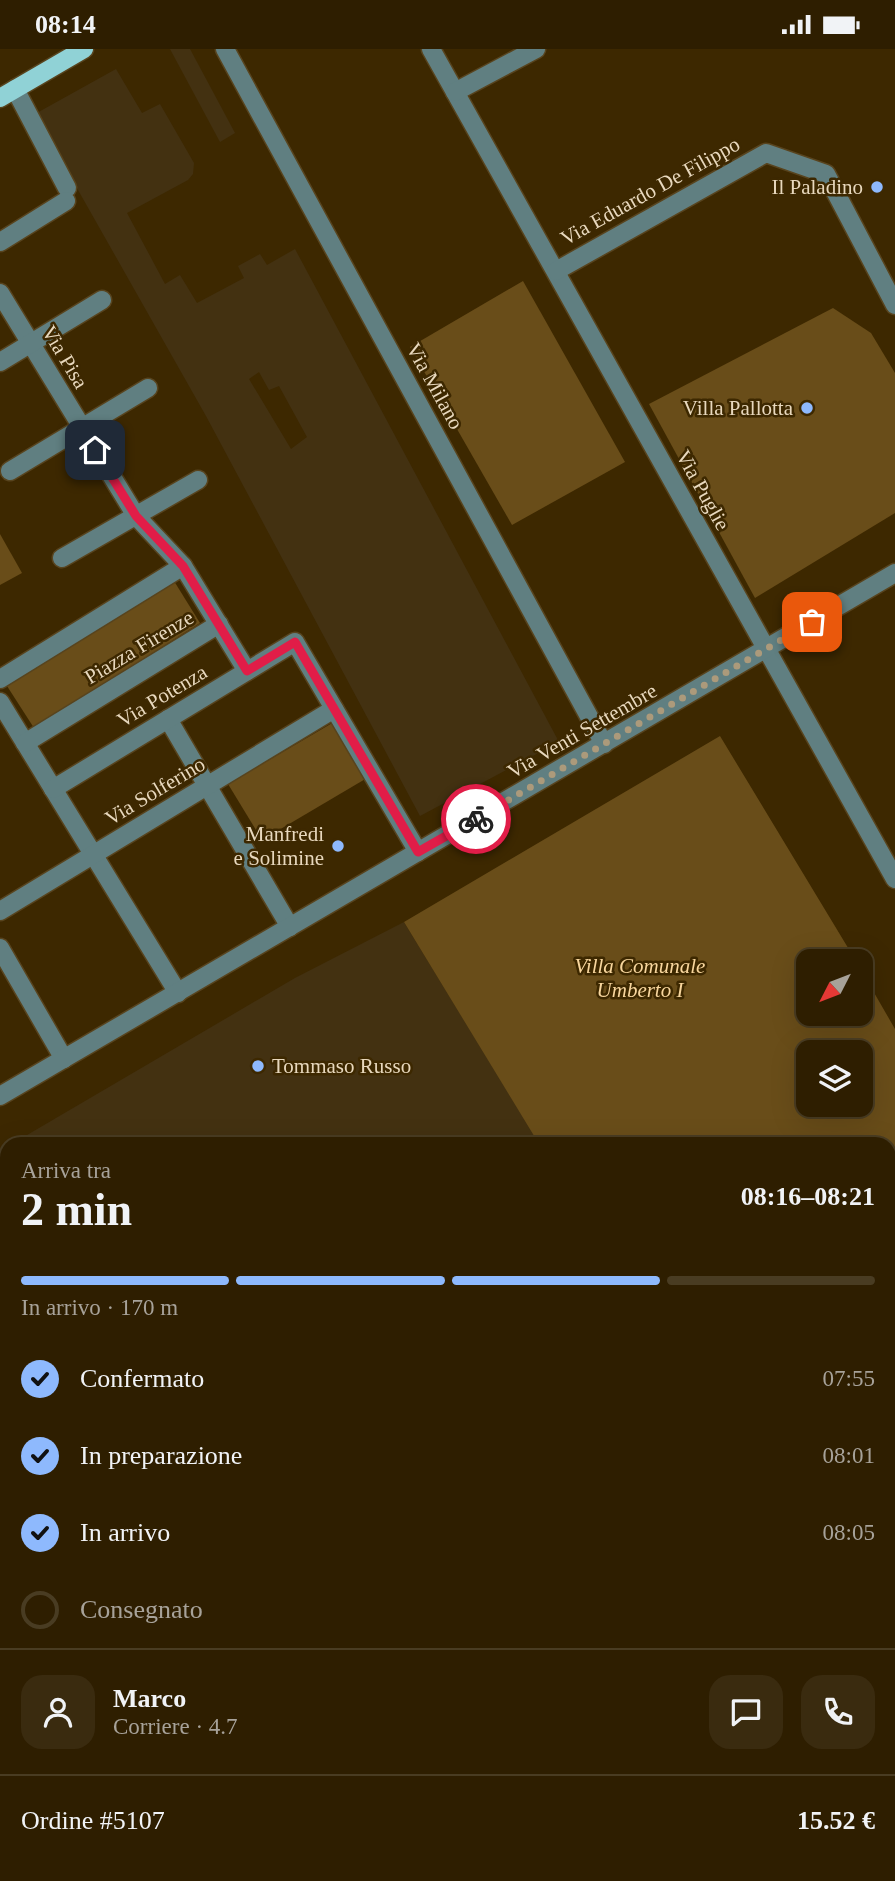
<!DOCTYPE html>
<html lang="it">
<meta charset="utf-8">
<style>
body{margin:0;font-family:"Times New Roman",serif;background:#3a2b0f;color:#f1f3f6;height:100vh;display:flex;flex-direction:column;font-size:26px;white-space:nowrap}
*{box-sizing:border-box;margin:0}
p{font-size:23px;color:#a7a299}
.icon{flex:none;width:38px;height:38px;fill:none;stroke:currentColor;stroke-width:2;stroke-linecap:round;stroke-linejoin:round}
.map{position:relative;flex:1;overflow:hidden}
.panel{position:absolute;left:0px;top:1088px;width:896px;height:744px;display:flex;flex-direction:column;background:#2e1e00;border-radius:21px 21px 0 0;box-shadow:0 7px 28px #0002,0 0 0 2px #493c22}
.panel>*{flex:none}
.needle{width:46px;rotate:228deg}
.controls{position:absolute;left:796px;top:900px;display:grid;gap:14px}
.controls a{display:grid;place-items:center;width:77px;height:77px;border-radius:14px;background:#2e1e00;box-shadow:0 7px 28px #0002,0 0 0 2px #493c22;font-size:35px}
.pin{position:absolute;display:grid;place-items:center;width:60px;height:60px;color:#fff;margin:-30px;border-radius:14px;box-shadow:0 4px 10px #0006}
.courier{position:absolute;display:grid;place-items:center;width:70px;height:70px;margin:-35px;border:5px solid #e11d48;border-radius:50%;background:#fff;color:#222;box-shadow:0 2px 9px #0007}
.overview em{font-style:normal;font-weight:800}
.overview div{display:flex;flex-direction:column-reverse}
.overview{display:flex;align-items:center;justify-content:space-between;height:119px;padding:0 21px}
h1{font-size:46px;font-weight:800;line-height:52px}
.bar{display:grid;grid-template-columns:repeat(4,1fr);gap:10px 7px;align-content:center;height:84px;padding:0 21px}
.bar i{height:9px;border-radius:5px;background:#493c22}
.bar .on{background:#8eb9fd}
.bar p{grid-column:span 4}
.line{display:flex;align-items:center;gap:18px;padding:0 21px;border-top:2px solid #493c22}
.line div{flex:1}
.round{display:grid;place-items:center;flex:none;width:74px;height:74px;border-radius:21px;background:#3a2b0f}
ol{padding:0 21px;list-style:none}
li{display:flex;align-items:center;gap:21px;height:77px}
li p{margin-inline-start:auto}
li .icon{padding:7px;border-radius:50%;background:#8eb9fd;color:#111;stroke-width:4}
li:last-child{color:#a7a299}
li i{width:38px;height:38px;border:4px solid #493c22;border-radius:50%}
.status{display:flex;justify-content:space-between;align-items:center;height:49px;padding:0 35px;background:#2e1e00;direction:ltr}
.status svg{height:19px;fill:currentColor}
.map>svg:first-child{display:block}
.built{fill:#433111;fill-rule:evenodd}
.green{fill:#694d19;fill-rule:evenodd}
.lines{fill:none;stroke-linecap:round;stroke-linejoin:round}
.minor-casing{stroke:#58441e;stroke-width:21}
.major-casing{stroke:#58441e;stroke-width:21}
.minor{stroke:#607f81;stroke-width:18}
.major{stroke:#90d2d6;stroke-width:18}
.done{stroke:#ac9a7b;stroke-width:7;stroke-dasharray:0 12.6}
.route{stroke:#e11d48;stroke-width:9}
.poi-dot{fill:#8eb9fd;stroke:#3d2800;stroke-width:2.5}
.labels{text-anchor:middle;stroke-width:5;stroke-linejoin:round;paint-order:stroke}
.poi-label{font-size:21px;fill:#e8d8bd;stroke:#3d2800;text-anchor:end}
.street-label{font-size:21px;fill:#e8d8bd;stroke:#3d2800}
.park-label{font-size:21px;font-style:italic;fill:#f8d69d;stroke:#3d2800}
</style>
<div class="status"><b>08:14</b><svg viewBox="0 0 49 12"><path d="M0 12V9h3v3zM5 12V6h3v6zM10 12V3h3v9zM15 12V0h3v12zM26 1h20v11H26zM47 4h2v5h-2z"/></svg></div>
<div class="map">
<svg width="895" height="1832" viewBox="0 0 895 1832">
<rect width="100%" height="100%" fill="#3d2800"/>
<g class="built">
<polygon points="170,0 190,0 235,84 220,93"/>
<path d="M116 20 142 64 160 55 194 114 193 125 188 131 127 164 165 235 180 226 197 254 244 229 238 217 260 205 267 216 295 200 559 693 420 767 206 367 35 65ZM259 323 269 341 279 337 307 388 291 400 249 330Z"/>
<polygon points="404,873 540,1095 10,1096 295,929"/>
</g>
<g class="green">
<polygon points="523,232 625,413 512,476 410,298"/>
<polygon points="833,259 871,284 895,324 895,464 755,549 649,355"/>
<polygon points="0,485 22,524 0,536"/>
<polygon points="174,532 200,574 34,679 7,637"/>
<polygon points="334,673 367,729 262,791 228,735"/>
<path d="M720 687 856 912H808V964H861V921L895 980V1408L889 1412V1096L539 1095 404 873ZM808 1003H861V1055H808Z"/>
</g>
<g class="lines">
<defs>
<g id="minor">
<polyline points="225,0 604,695"/>
<polyline points="431,0 895,830"/>
<polyline points="15,40 67,139"/>
<polyline points="455,43 536,0"/>
<polyline points="0,193 66,152"/>
<polyline points="556,222 766,104 826,125 895,256"/>
<polyline points="0,244 136,467 183,517 247,622"/>
<polyline points="0,313 102,251"/>
<polyline points="10,422 148,339"/>
<polyline points="62,509 198,431"/>
<polyline points="0,630 183,517"/>
<polyline points="0,653 178,944"/>
<polyline points="168,670 290,878"/>
<polyline points="25,694 219,575"/>
<polyline points="53,740 295,593 418,803"/>
<polyline points="0,862 334,660"/>
<polyline points="0,899 64,1010"/>
<polyline points="0,1047 895,524"/>
<polyline points="0,1191 7,1203"/>
<polyline points="889,1489 895,1486"/>
<polyline points="0,1498 7,1494"/>
<polyline points="889,1555 895,1565"/>
<polyline points="889,1693 895,1689"/>
<polyline points="0,1798 7,1795"/>
<polyline points="161,1825 165,1832"/>
<polyline points="373,1825 376,1832"/>
<polyline points="308,1832 319,1825"/>
<polyline points="649,1832 660,1825"/>
</g>
<polyline id="major" points="0,49 84,0"/>
</defs>
<use href="#minor" class="minor-casing"/>
<use href="#major" class="major-casing"/>
<use href="#minor" class="minor"/>
<use href="#major" class="major"/>
</g>
<g class="lines">
<polyline class="done" points="476,770 812,573"/>
<polyline class="route" points="95,401 136,467 183,517 247,622 295,593 418,803 476,770"/>
</g>
<g class="poi-dot">
<circle cx="877" cy="138" r="7"/>
<circle cx="807" cy="359" r="7"/>
<circle cx="338" cy="797" r="7"/>
<circle cx="258" cy="1017" r="7"/>
</g>
<g class="labels">
<g class="poi-label">
<text x="863" y="145">Il Paladino</text>
<text x="793" y="366">Villa Pallotta</text>
<text x="324" y="792">Manfredi<tspan x="324" dy="24">e Solimine</tspan></text>
<text x="272" y="1024" text-anchor="start">Tommaso Russo</text>
</g>
<g class="street-label">
<text transform="translate(650 142) rotate(-29)" y="7">Via Eduardo De Filippo</text>
<text transform="translate(65 308) rotate(59)" y="7">Via Pisa</text>
<text transform="translate(435 337) rotate(61)" y="7">Via Milano</text>
<text transform="translate(703 441) rotate(61)" y="7">Via Puglie</text>
<text transform="translate(139 598) rotate(-31)" y="7">Piazza Firenze</text>
<text transform="translate(162 647) rotate(-31)" y="7">Via Potenza</text>
<text transform="translate(582 682) rotate(-30)" y="7">Via Venti Settembre</text>
<text transform="translate(155 742) rotate(-31)" y="7">Via Solferino</text>
</g>
<g class="park-label">
<text x="640" y="924">Villa Comunale<tspan x="640" dy="24">Umberto I</tspan></text>
</g>
</g>
</svg>
<div class="controls">
<a><svg class="needle" viewBox="-14 -14 28 28"><path d="M0-13l5 13h-10z" fill="#e53935"/><path d="M0 13l5-13h-10z" fill="#a7a299"/></svg></a>
<a><svg class="icon" aria-label="layers" viewBox="0 0 24 24"><path d="M12 4l9 5-9 5-9-5zM3 14l9 5 9-5"/></svg></a>
</div>
<div class="pin" style="left:812px;top:573px;background:#ea580c"><svg class="icon" aria-label="bag" viewBox="0 0 24 24"><path d="M5 8h14l-1 12H6zM9 8a3 3 0 0 1 6 0"/></svg></div>
<div class="pin" style="left:95px;top:401px;background:#1f2937"><svg class="icon" aria-label="home" viewBox="0 0 24 24"><path d="M3 11l9-7 9 7M6 9v11h12V9"/></svg></div>
<div class="courier" style="left:476px;top:770px"><svg class="icon" aria-label="bike" viewBox="0 0 24 24"><circle cx="6" cy="16" r="4"/><circle cx="18" cy="16" r="4"/><path d="M6 16l4-8h5l3 8M10 8l3 8H6M13 5h3"/></svg></div>
<section class="panel">
<div class="overview"><div><h1>2 min</h1><p>Arriva tra</p></div><em>08:16–08:21</em></div>
<div class="bar"><i class="on"></i><i class="on"></i><i class="on"></i><i></i><p>In arrivo · 170 m</p></div>
<ol>
<li><svg class="icon" aria-label="check" viewBox="0 0 24 24"><path d="M5 12l5 5 9-10"/></svg>Confermato<p>07:55</p></li>
<li><svg class="icon" aria-label="check" viewBox="0 0 24 24"><path d="M5 12l5 5 9-10"/></svg>In preparazione<p>08:01</p></li>
<li><svg class="icon" aria-label="check" viewBox="0 0 24 24"><path d="M5 12l5 5 9-10"/></svg>In arrivo<p>08:05</p></li>
<li><i></i>Consegnato</li>
</ol>
<div class="line" style="height:126px"><a class="round"><svg class="icon" aria-label="person" viewBox="0 0 24 24"><circle cx="12" cy="8" r="4"/><path d="M4 21q1-7 8-7t8 7"/></svg></a><div><b>Marco</b><p>Corriere · 4.7</p></div><a class="round"><svg class="icon" aria-label="chat" viewBox="0 0 24 24"><path d="M4 5h16v11H9l-5 4z"/></svg></a><a class="round"><svg class="icon" aria-label="phone" viewBox="0 0 24 24"><path d="M5 4h4l2 5-3 2q2 4 5 5l2-3 5 2v4C11 20 4 13 5 4z"/></svg></a></div>
<div class="line" style="height:91px"><div>Ordine #5107</div><b>15.52 €</b></div>
</section>
</div>
